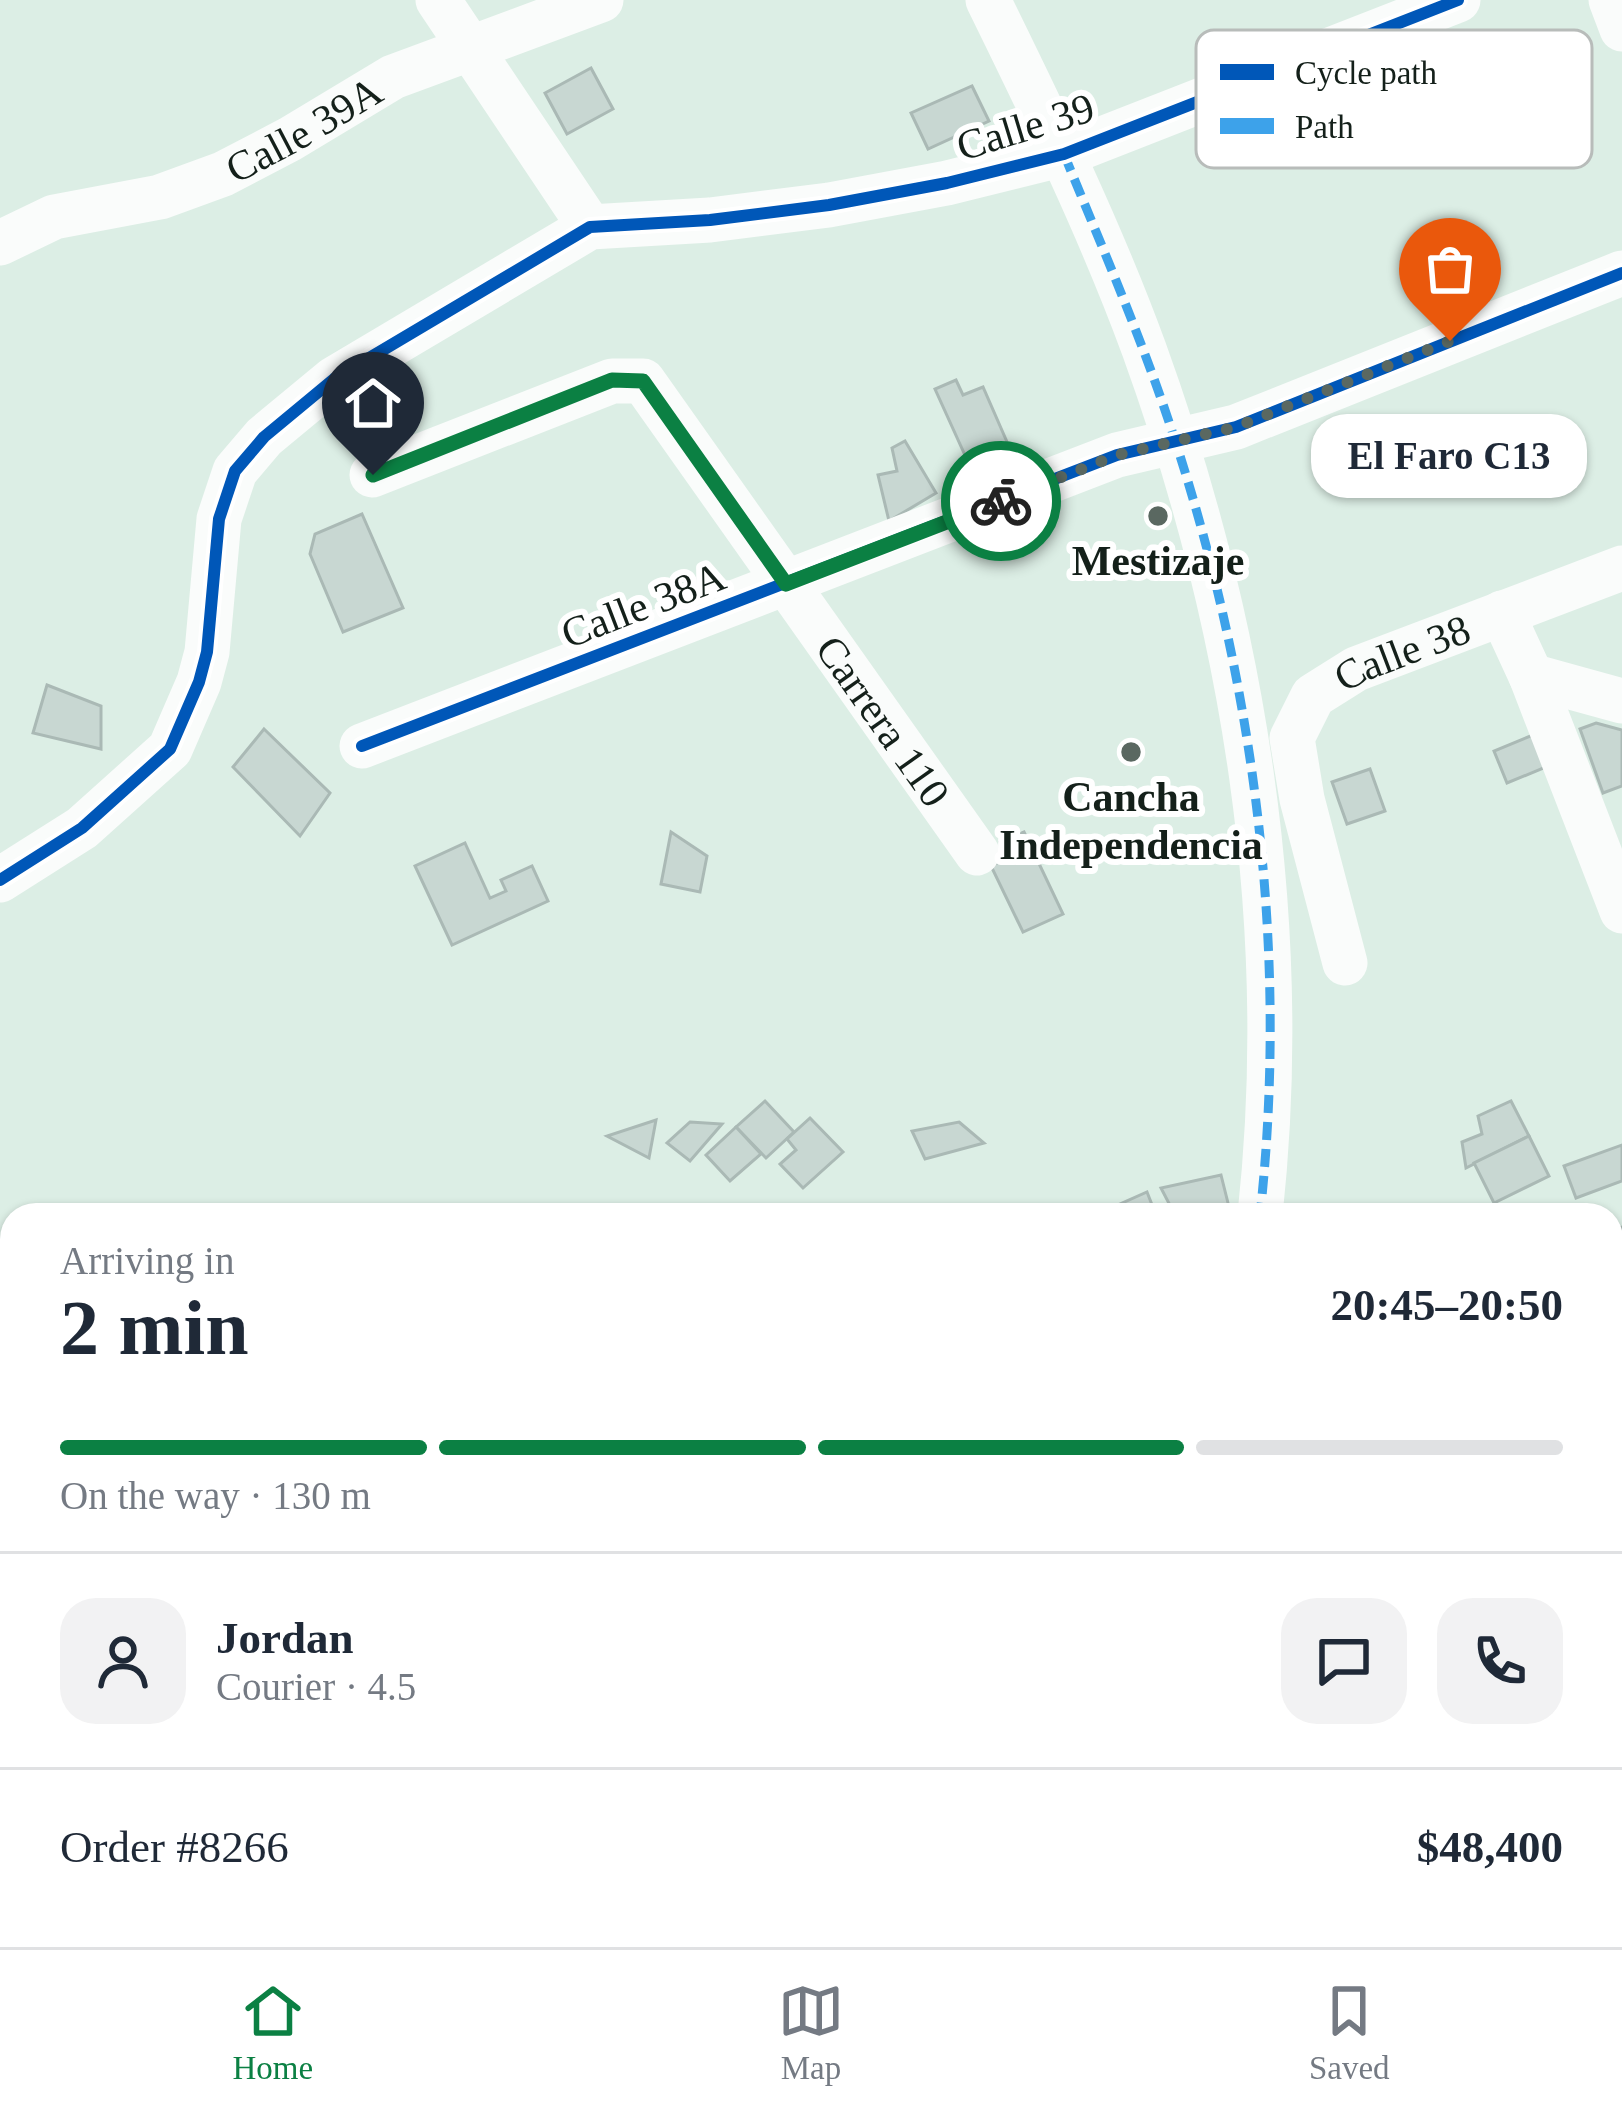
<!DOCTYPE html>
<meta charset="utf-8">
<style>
body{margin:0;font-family:Georgia,serif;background:#f2f2f3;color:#1f2937;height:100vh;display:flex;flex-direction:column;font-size:45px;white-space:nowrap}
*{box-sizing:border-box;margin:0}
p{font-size:39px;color:#747a83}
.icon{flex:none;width:66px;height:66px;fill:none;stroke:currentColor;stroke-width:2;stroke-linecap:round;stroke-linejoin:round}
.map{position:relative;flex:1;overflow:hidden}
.panel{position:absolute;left:0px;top:1203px;width:1623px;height:744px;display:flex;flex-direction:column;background:#fff;border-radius:36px 36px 0 0;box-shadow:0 3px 9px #0004}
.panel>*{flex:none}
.pin{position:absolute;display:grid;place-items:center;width:102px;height:102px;color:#fff;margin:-123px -51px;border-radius:50% 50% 50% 0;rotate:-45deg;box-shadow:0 0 12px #0007}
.pin .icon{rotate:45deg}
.courier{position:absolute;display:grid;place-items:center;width:120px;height:120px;margin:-60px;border:9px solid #0b8043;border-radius:50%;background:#fff;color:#222;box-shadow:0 3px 15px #0007}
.bubble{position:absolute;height:84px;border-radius:36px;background:#fff;box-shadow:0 3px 9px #0004;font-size:39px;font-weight:700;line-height:84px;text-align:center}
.overview em{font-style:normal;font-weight:700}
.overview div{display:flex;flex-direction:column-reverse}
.overview{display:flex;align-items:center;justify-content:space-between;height:204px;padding:0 60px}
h1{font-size:78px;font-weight:700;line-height:90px}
.bar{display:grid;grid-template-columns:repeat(4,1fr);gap:18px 12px;align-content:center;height:144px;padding:0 60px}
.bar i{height:15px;border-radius:9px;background:#e0e1e3}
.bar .on{background:#0b8043}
.bar p{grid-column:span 4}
.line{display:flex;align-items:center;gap:30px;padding:0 60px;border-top:3px solid #e0e1e3}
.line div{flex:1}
.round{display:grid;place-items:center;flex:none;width:126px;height:126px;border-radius:36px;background:#f2f2f3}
.dock{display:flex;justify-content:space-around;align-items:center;height:168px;border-top:3px solid #e0e1e3;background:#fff;font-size:33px;color:#747a83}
.dock a{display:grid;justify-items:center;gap:6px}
.dock .on{color:#0b8043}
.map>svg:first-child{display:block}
.building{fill:#c8d7d2;stroke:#aab9b5;stroke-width:3}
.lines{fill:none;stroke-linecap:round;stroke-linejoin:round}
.path{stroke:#cacfcc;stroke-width:8;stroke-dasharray:6 9;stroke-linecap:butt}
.minor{stroke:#fafcfb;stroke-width:45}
.quiet{stroke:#3da2ea;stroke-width:9;stroke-dasharray:18 9;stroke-linecap:butt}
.cycleway-casing{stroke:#fff;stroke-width:20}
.cycleway{stroke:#0057b8;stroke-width:12}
.done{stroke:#5a6861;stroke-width:12;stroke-dasharray:0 21.6}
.route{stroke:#0b8043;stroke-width:15}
.poi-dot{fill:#5a6861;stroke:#fff;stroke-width:4.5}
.labels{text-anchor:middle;stroke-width:12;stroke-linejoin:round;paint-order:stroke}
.street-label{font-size:42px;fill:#14201a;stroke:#fff}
.poi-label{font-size:42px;font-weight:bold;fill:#14201a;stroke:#fff}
.key{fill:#fff;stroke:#b8bcba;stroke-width:3}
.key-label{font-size:33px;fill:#14201a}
</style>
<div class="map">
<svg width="1622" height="1947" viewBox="0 0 1622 1947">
<rect width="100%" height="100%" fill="#dceee5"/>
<g class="building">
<polygon points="591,68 613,109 567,134 545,93"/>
<polygon points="972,86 989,121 928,149 911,113"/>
<polygon points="956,380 963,395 983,387 1014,458 974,475 935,389"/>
<polygon points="905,441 936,493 889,521 878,475 897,471 892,448"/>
<polygon points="362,514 403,608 343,632 310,554 315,534"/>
<polygon points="47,685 101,706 101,749 33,733"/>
<polygon points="1596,723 1622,730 1622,786 1603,793 1580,729"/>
<polygon points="264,729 330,793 300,836 233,767"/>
<polygon points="1533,735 1546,767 1507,783 1494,751"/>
<polygon points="1370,769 1385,811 1347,824 1332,782"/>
<polygon points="671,832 707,856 700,892 661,884"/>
<polygon points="1024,832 1063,914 1023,932 991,866 1008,858 1000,842"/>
<polygon points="465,843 490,898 506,891 501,880 532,866 548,901 452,945 415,866"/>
<polygon points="765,1101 794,1132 766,1158 736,1127"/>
<polygon points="1511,1101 1529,1136 1466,1168 1462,1142 1482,1134 1478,1116"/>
<polygon points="810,1118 843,1152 803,1188 780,1164 796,1150 787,1139"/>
<polygon points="656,1120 649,1158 607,1136"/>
<polygon points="690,1122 722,1124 690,1161 667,1143"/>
<polygon points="959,1122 984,1143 925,1159 912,1131"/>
<polygon points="736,1127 761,1154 730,1181 706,1155"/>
<polygon points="1529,1136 1549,1176 1494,1203 1474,1163"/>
<polygon points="1622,1145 1622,1181 1576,1198 1564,1166"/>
<polygon points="1221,1175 1230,1211 1220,1215 1175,1215 1161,1188"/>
<polygon points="1147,1192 1156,1215 1110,1215 1109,1209"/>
<polygon points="1622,1227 1622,1278 1611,1283 1611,1230"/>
<polygon points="1622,1391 1622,1445 1611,1450 1611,1397"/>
<polygon points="0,1553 12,1555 12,1603 0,1602"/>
<polygon points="1615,1837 1622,1842 1622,1878 1611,1870 1611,1843"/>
<polygon points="1611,1873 1622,1884 1622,1935 1612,1947 1606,1947 1595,1935 1611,1935"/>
<polygon points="1089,1935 1193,1935 1195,1947 1092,1947"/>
<polygon points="1305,1935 1364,1935 1347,1947 1305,1947"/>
<polygon points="1441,1935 1477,1935 1474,1947 1446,1947"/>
</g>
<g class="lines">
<polyline class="path" points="938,1947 943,1935"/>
<g class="minor">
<polyline points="438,0 590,227"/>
<path d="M988 0C1044 114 1100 229 1144 349 1244 625 1292 922 1260 1215"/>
<polyline points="1611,0 1622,29"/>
<path id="s1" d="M0 243 54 217 160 197 223 174 290 139 393 77 601 0"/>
<path id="s2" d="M372 475 612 381H643L977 853"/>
<polyline points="1502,613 1531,676 1622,911"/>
<polyline points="1531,676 1622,701"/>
<polyline points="362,746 1117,455 1236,427 1622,273"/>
<polyline points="0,880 82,828 170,749 199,682 207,652 219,519 235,471 264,437 334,379 590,227 710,220 829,205 947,183 1064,154 1458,0"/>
<path id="s3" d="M1345 963 1302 799 1292 738 1313 696 1356 669 1622 568"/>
<polyline points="1611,1293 1622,1289"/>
<polyline points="441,1947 447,1935"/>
<polyline points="532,1947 533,1935"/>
</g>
<g class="quiet">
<path d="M1064 154C1102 247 1142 339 1173 434 1255 684 1289 953 1260 1215"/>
<polyline points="441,1947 447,1935"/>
<polyline points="532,1947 533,1935"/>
</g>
<defs>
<g id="cycleway">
<polyline points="362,746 1117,455 1236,427 1622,273"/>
<polyline points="0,880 82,828 170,749 199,682 207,652 219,519 235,471 264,437 334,379 590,227 710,220 829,205 947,183 1064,154 1458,0"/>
</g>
</defs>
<use href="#cycleway" class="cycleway-casing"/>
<use href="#cycleway" class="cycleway"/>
</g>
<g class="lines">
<polyline class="done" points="1001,501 1117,455 1236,427 1450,341"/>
<polyline class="route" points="373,475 612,380 643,381 786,584 1001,501"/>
</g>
<g class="poi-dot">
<circle cx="1158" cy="516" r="12"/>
<circle cx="1131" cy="752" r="12"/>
</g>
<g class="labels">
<g class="street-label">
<text transform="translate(1025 126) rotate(-17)" y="15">Calle 39</text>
<text dy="15" stroke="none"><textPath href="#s1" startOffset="327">Calle 39A</textPath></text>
<text transform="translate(643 604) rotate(-21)" y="15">Calle 38A</text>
<text dy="15" stroke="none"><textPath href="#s3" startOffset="378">Calle 38</textPath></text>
<text dy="15" stroke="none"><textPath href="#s2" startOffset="705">Carrera 110</textPath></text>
</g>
<g class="poi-label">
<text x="1158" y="575">Mestizaje</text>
<text x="1131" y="811">Cancha<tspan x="1131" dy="48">Independencia</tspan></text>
</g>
</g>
<rect x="1196" y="30" width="396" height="138" rx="18" class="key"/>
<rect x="1220" y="64" width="54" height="16" fill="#0057b8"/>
<rect x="1220" y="118" width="54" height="16" fill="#3da2ea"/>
<g class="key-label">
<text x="1295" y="84">Cycle path</text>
<text x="1295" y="138">Path</text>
</g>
</svg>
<div class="pin" style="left:1450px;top:341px;background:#ea580c"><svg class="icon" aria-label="bag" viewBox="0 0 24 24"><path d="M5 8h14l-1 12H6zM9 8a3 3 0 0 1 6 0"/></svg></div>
<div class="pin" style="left:373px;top:475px;background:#1f2937"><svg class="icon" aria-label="home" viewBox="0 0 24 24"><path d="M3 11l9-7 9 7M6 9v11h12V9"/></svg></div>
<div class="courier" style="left:1001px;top:501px"><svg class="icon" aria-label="bike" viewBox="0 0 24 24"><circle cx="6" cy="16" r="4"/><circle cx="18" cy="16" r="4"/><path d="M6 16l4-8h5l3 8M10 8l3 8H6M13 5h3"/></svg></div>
<div class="bubble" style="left:1311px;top:414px;width:276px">El Faro C13</div>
<section class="panel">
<div class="overview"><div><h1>2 min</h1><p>Arriving in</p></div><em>20:45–20:50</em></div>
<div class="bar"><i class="on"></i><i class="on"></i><i class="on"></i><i></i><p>On the way · 130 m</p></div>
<div class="line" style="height:216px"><a class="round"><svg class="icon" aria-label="person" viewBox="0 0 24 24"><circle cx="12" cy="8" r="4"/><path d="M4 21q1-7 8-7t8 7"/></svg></a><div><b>Jordan</b><p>Courier · 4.5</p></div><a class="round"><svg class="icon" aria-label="chat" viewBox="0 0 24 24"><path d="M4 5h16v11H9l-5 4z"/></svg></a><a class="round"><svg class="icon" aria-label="phone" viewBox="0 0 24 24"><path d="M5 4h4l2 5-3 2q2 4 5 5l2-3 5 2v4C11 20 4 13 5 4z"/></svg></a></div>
<div class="line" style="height:156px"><div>Order #8266</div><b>$48,400</b></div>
</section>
</div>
<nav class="dock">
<a class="on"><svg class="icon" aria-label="home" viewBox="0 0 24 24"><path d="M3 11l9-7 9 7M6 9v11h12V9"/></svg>Home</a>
<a><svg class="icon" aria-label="map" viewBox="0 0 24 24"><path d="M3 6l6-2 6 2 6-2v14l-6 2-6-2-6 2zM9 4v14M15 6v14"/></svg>Map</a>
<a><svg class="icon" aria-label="saved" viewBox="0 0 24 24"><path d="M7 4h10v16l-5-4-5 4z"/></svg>Saved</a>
</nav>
